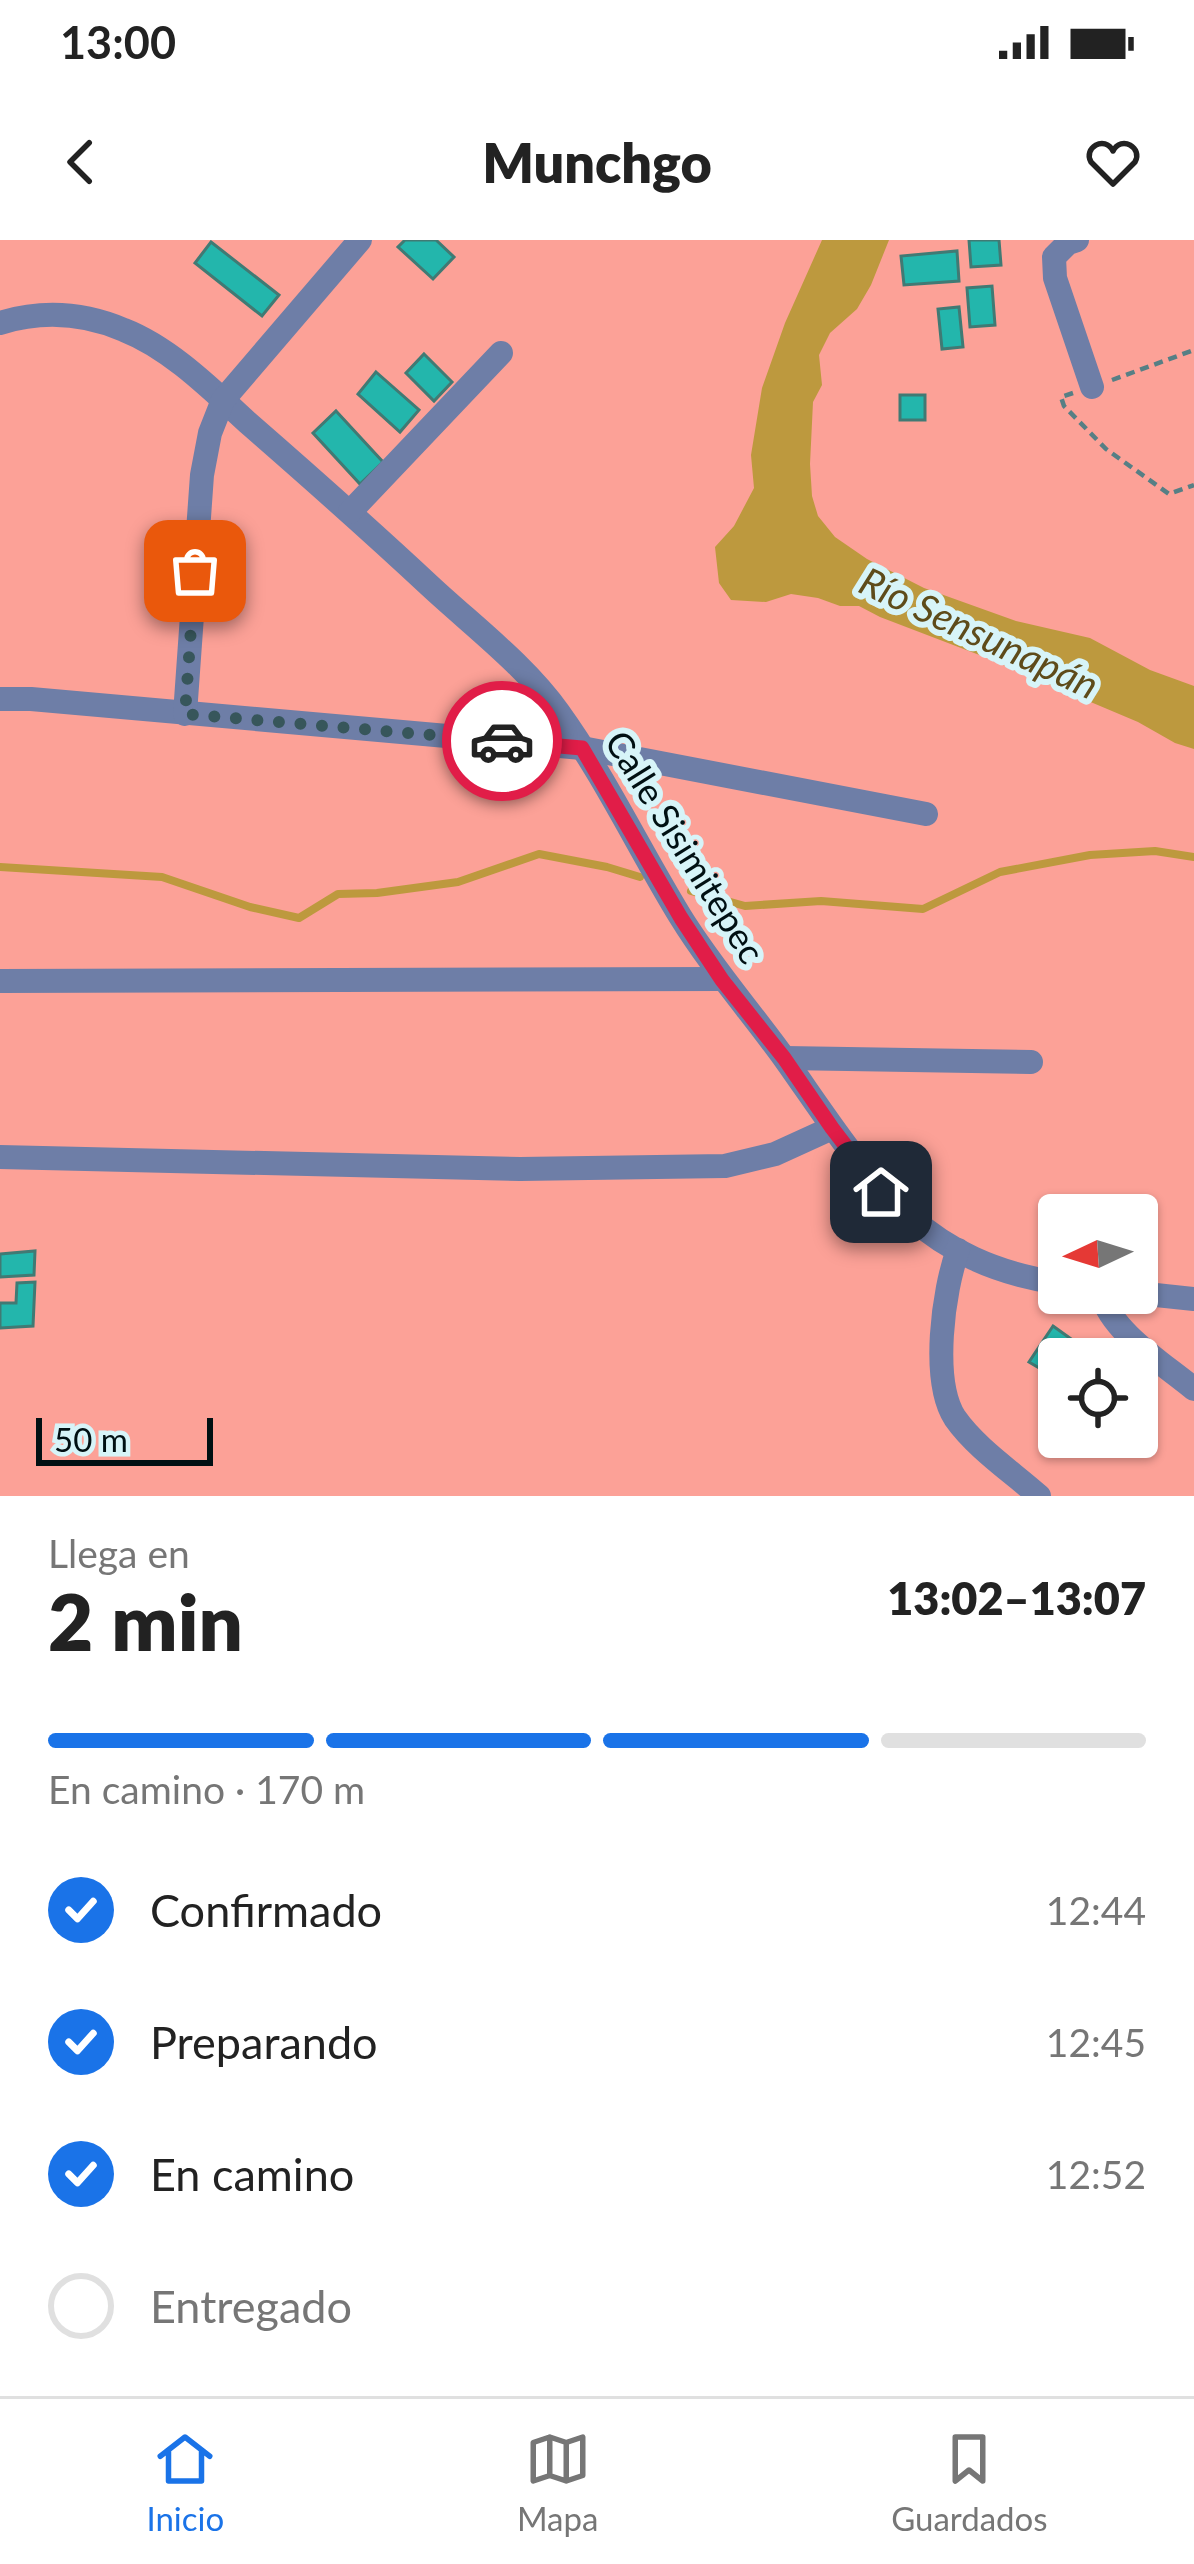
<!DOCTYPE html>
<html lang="es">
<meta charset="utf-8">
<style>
body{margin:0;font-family:Lato,sans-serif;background:#f6f6f6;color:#222;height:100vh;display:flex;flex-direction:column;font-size:45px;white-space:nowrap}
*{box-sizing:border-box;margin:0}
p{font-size:39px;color:#767676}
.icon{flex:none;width:66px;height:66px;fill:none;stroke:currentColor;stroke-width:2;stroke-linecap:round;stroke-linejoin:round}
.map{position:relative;height:1256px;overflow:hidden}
.panel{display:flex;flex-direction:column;background:#fff;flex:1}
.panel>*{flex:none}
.needle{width:78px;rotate:266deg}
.fabs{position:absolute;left:1038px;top:954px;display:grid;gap:24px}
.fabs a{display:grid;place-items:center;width:120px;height:120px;border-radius:12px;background:#fff;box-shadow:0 3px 9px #0004;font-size:60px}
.scale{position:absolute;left:36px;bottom:30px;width:177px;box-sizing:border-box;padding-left:12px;border:6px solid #001013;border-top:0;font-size:33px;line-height:42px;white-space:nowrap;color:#001013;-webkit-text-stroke:9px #d7f4f8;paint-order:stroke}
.pin{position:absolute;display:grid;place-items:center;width:102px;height:102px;color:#fff;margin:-51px;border-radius:24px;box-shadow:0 6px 18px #0006}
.courier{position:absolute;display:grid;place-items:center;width:120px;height:120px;margin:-60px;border:9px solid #e11d48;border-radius:50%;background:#fff;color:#222;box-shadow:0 3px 15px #0007}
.overview em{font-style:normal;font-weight:800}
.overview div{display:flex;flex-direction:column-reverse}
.overview{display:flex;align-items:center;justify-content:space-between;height:204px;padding:0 48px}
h1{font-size:78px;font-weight:800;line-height:90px}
.bar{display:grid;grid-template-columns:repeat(4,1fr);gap:18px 12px;align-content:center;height:144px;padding:0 48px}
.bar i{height:15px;border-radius:9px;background:#e0e0e0}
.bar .on{background:#1a73e8}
.bar p{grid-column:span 4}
ol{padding:0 48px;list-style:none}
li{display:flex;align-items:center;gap:36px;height:132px}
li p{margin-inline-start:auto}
li .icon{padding:12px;border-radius:50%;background:#1a73e8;color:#fff;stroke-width:4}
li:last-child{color:#767676}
li i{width:66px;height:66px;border:6px solid #e0e0e0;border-radius:50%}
.status{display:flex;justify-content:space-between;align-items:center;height:84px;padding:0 60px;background:#fff;direction:ltr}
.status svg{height:33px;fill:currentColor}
header{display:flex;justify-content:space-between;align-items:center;height:156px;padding:0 48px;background:#fff;font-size:54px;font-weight:800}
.tabs{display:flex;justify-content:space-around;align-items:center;height:168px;border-top:3px solid #e0e0e0;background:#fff;font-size:33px;color:#767676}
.tabs a{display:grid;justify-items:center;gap:6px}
.tabs .on{color:#1a73e8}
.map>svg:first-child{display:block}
.green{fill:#fca197;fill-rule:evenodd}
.water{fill:#bd993e}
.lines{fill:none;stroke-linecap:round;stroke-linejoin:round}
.stream{stroke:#bd993e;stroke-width:8}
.building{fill:#23b6ac;stroke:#407a74;stroke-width:3}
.path{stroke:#567f85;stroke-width:4.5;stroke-dasharray:9 6;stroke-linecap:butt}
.minor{stroke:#6e7ea7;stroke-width:24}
.done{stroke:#37565b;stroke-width:12;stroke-dasharray:0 21.6}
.route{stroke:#e11d48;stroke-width:15}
.labels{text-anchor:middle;stroke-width:12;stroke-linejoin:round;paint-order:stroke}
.street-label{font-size:36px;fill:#001013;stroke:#d7f4f8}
.water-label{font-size:39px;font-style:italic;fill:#5e4b1a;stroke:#d7f4f8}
</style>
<div class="status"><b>13:00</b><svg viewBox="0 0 49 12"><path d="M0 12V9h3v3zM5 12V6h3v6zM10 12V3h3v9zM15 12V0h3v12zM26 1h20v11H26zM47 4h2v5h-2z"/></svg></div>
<header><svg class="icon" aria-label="back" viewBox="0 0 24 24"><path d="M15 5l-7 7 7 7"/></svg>Munchgo<svg class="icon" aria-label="heart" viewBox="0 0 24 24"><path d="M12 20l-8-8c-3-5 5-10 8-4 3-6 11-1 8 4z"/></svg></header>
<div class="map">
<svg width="1194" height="1256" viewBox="0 0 1194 1256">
<rect width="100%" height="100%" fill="#9dd9e2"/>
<path class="green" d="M0 0H1194V1256H0ZM1059 975H1137V1053H1059ZM1059 1119H1137V1197H1059Z"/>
<polygon class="water" points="822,0 889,0 871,45 857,69 830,93 819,115 822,145 813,162 810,224 812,256 818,276 835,297 867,319 924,348 1016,381 1090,398 1150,430 1194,446 1194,509 1175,503 1138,482 982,416 880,377 859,366 840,366 818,358 791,354 766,362 731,360 719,343 715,307 734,286 754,248 751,215 762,148 785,83"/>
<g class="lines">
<g class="stream">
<polyline points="0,627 162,637 250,667 299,678 338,654 377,653 458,642 539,614 607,627 640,637"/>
<polyline points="691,651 745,666 821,661 923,669 1000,632 1090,615 1155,611 1194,617"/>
</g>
</g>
<g class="building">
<polygon points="405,0 436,0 454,17 433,39 398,7"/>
<polygon points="969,0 999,0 1001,25 971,27"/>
<polygon points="211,2 279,55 262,76 195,23"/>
<polygon points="957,11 959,41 904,45 901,16"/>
<polygon points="992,46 995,85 970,87 967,48"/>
<polygon points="959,67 963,107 942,109 938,69"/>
<polygon points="424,114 452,142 434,161 406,133"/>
<polygon points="376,132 419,170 400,192 358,154"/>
<rect x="900" y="155" width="25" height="25"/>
<polygon points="336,171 383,222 360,244 313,193"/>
<polygon points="35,1011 34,1035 0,1037 0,1014"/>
<polygon points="35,1042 33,1086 0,1088 0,1063 16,1063 17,1043"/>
<polygon points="1053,1086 1074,1101 1059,1119 1051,1135 1029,1122"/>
</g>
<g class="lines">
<g class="path">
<polyline points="1112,140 1194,110"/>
<polyline points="1073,153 1061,157 1064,166 1106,209 1169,254 1194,245"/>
</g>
<g class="minor">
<polyline points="1077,0 1068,3 1054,17 1055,38 1092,147"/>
<path d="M0 83C42 70 84 73 124 90 170 108 211 149 247 182 309 236 370 290 430 346 473 386 525 425 559 473 605 537 639 609 680 676 712 728 752 773 787 822 864 931 914 1022 1059 1043"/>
<polyline points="350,272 501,113"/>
<polyline points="0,459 31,459 582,508 926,574"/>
<polyline points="185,474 202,235 210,193 223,160 360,0"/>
<polyline points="0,741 721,739"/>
<polyline points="785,818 1031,822"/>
<polyline points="0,917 520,929 725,926 775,914 832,888"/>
<path d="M958 1010C943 1051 931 1141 955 1178 976 1208 1012 1232 1039 1256"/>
<path d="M1101 1053C1111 1092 1164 1124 1194 1149"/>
<polyline points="1137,1053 1194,1059"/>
</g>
</g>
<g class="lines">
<polyline class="done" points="195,331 185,474 502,501"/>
<polyline class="route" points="502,501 582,508 681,678 722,740 784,818 832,888 881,952"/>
</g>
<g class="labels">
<g class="street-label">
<text transform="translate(685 607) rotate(58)" y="13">Calle Sisimitepec</text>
</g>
<g class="water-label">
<text transform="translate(979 393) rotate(25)" y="14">Río Sensunapán</text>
</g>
</g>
</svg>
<div class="fabs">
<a><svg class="needle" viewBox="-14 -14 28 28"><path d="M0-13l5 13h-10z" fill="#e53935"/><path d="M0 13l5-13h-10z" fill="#767676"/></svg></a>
<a><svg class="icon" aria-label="locate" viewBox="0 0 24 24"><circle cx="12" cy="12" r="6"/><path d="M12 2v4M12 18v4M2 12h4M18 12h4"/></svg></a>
</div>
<div class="scale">50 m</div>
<div class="pin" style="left:195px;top:331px;background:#ea580c"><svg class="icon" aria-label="bag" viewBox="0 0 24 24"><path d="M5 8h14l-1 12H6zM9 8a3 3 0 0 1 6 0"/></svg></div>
<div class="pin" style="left:881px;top:952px;background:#1f2937"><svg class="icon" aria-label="home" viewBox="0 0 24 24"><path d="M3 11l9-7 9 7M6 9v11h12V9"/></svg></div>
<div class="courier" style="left:502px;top:501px"><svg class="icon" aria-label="car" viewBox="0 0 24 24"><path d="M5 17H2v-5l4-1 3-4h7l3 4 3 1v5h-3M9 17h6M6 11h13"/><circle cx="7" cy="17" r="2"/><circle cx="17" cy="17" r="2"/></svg></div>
</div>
<section class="panel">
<div class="overview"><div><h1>2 min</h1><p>Llega en</p></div><em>13:02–13:07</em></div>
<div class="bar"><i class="on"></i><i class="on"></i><i class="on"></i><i></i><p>En camino · 170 m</p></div>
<ol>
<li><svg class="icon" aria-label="check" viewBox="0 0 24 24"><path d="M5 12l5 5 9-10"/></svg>Confirmado<p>12:44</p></li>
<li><svg class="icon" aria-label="check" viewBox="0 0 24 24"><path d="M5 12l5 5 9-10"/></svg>Preparando<p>12:45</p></li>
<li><svg class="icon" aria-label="check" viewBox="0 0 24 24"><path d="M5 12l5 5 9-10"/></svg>En camino<p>12:52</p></li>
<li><i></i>Entregado</li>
</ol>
</section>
<nav class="tabs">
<a class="on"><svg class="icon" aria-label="home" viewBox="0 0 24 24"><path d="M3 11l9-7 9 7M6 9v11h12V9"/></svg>Inicio</a>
<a><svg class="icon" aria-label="map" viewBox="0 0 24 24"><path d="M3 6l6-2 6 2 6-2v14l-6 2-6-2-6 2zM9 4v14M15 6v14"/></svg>Mapa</a>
<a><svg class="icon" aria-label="saved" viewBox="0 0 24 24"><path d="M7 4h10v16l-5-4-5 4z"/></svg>Guardados</a>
</nav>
